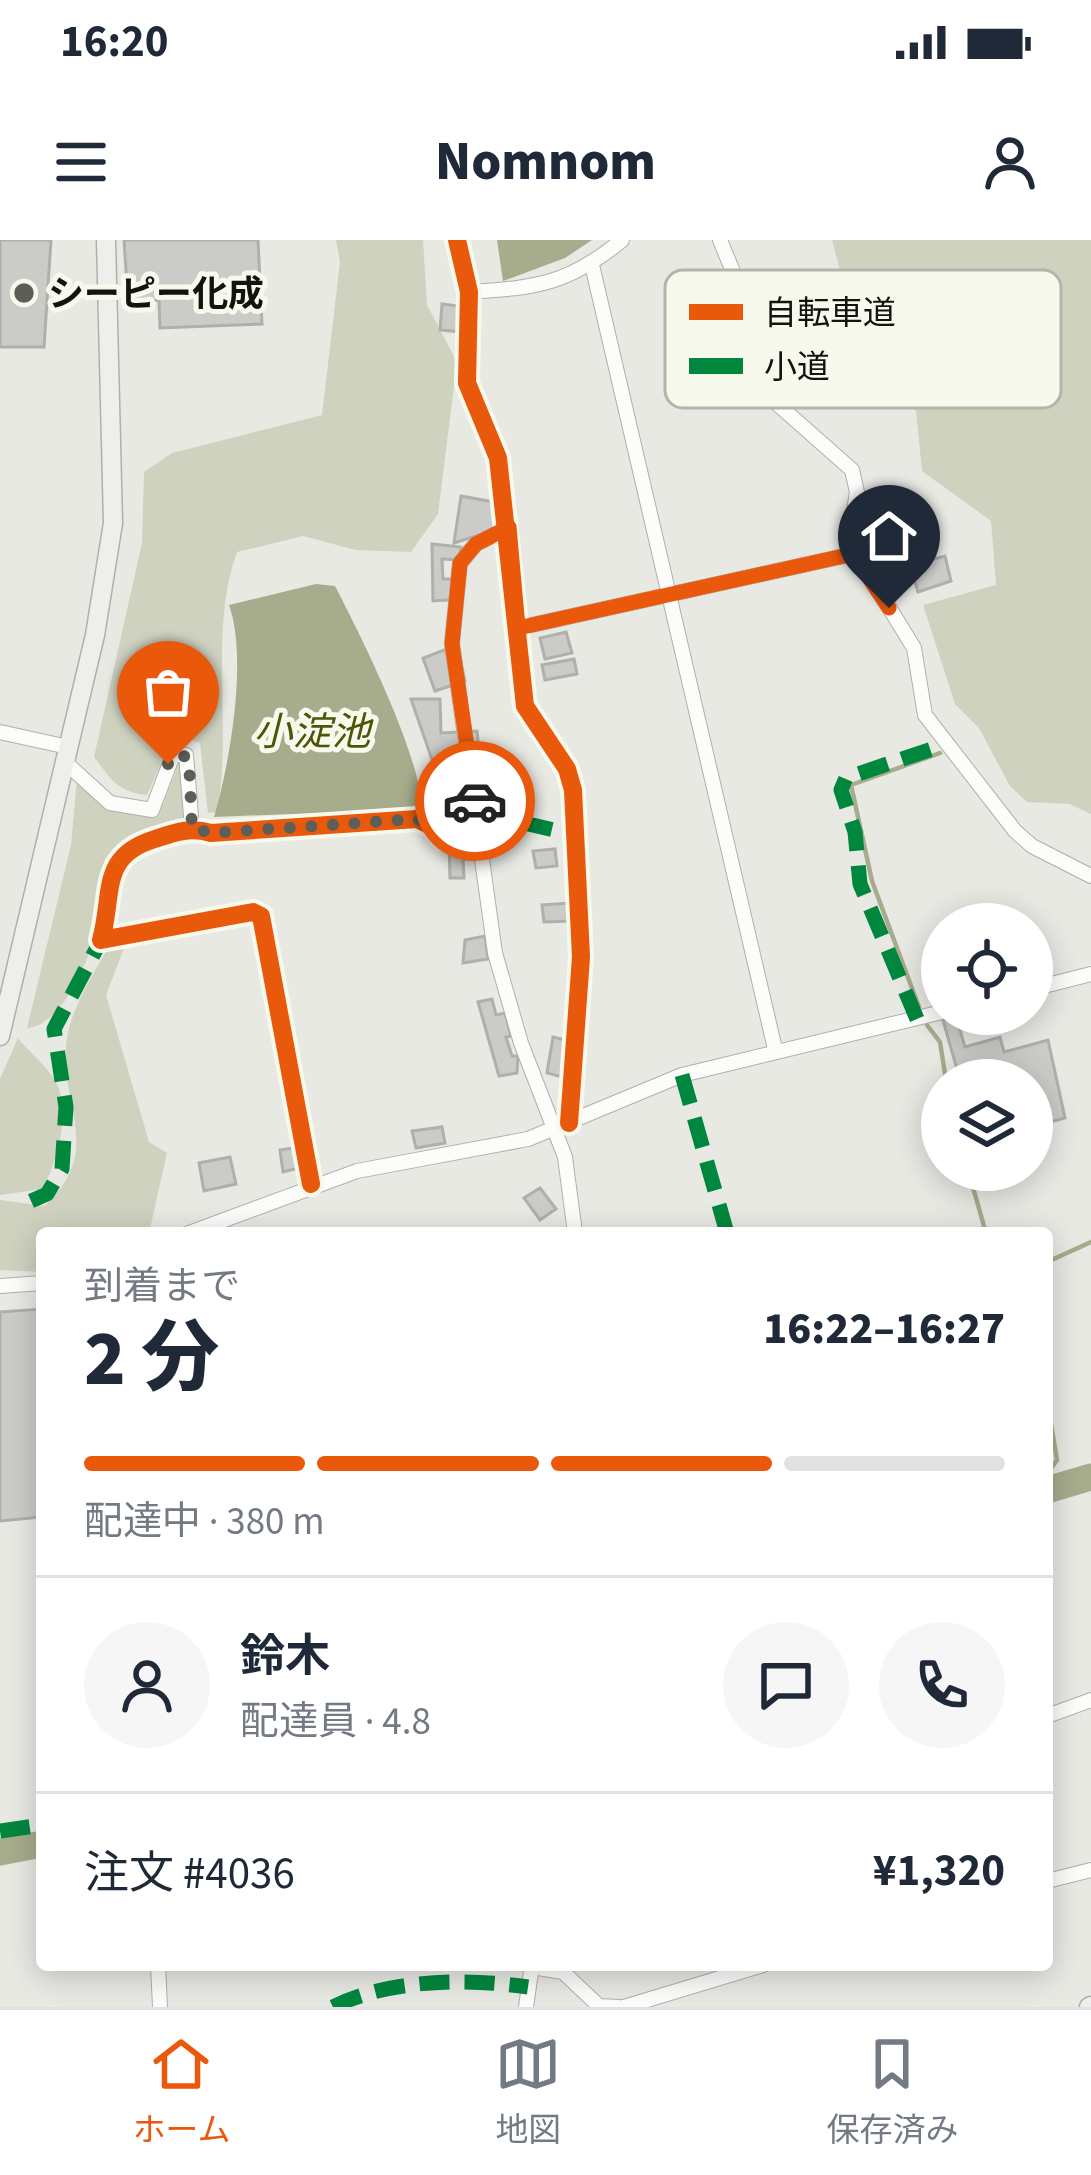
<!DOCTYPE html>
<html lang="ja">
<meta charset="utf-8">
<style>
body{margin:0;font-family:"Source Sans 3","Noto Sans JP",sans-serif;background:#f6f6f7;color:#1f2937;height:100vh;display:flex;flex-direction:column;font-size:45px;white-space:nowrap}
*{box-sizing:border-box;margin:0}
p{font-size:39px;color:#747a83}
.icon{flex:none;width:66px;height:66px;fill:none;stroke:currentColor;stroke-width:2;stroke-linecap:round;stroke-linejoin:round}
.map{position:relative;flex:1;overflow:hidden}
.details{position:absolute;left:36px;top:987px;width:1017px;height:744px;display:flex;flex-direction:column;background:#fff;border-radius:12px;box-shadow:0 6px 30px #0003}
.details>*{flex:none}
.controls{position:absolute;left:921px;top:663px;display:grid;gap:24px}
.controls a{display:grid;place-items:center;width:132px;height:132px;border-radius:50%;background:#fff;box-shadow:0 6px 30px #0003;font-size:60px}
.pin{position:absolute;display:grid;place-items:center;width:102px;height:102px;color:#fff;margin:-123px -51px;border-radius:50% 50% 50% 0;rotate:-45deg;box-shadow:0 0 12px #0007}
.pin .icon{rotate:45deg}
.courier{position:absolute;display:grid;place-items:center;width:120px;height:120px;margin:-60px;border:9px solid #ea580c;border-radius:50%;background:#fff;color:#222;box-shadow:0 3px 15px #0007}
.summary em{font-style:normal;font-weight:800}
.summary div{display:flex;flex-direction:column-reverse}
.summary{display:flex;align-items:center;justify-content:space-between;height:204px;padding:0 48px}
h1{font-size:78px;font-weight:800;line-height:90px}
.bar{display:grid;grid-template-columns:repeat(4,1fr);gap:18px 12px;align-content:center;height:144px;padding:0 48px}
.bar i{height:15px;border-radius:9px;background:#e0e1e3}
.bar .on{background:#ea580c}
.bar p{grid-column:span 4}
.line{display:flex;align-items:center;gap:30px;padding:0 48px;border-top:3px solid #e0e1e3}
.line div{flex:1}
.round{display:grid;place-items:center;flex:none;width:126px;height:126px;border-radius:63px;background:#f6f6f7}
.status{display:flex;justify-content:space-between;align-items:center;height:84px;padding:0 60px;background:#fff;direction:ltr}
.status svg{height:33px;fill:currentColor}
header{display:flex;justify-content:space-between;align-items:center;height:156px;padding:0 48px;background:#fff;font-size:54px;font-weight:800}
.tabs{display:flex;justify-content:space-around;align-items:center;height:168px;border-top:3px solid #e0e1e3;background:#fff;font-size:33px;color:#747a83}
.tabs a{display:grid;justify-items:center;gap:6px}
.tabs .on{color:#ea580c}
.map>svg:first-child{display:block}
.green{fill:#cfd2bf}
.water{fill:#a7ac8c}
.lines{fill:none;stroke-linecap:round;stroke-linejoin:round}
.stream{stroke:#a7ac8c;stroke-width:4.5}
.river{stroke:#a7ac8c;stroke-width:27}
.building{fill:#cbccc8;stroke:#afafab;stroke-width:3}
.street-casing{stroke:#afb0ab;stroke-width:16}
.secondary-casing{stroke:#afb0ab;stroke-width:21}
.street{stroke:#fcfcfb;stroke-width:14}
.secondary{stroke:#eeeeeb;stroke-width:18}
.quiet{stroke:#00873e;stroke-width:15;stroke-dasharray:30 15;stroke-linecap:butt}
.cycleway-casing{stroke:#f7f9ed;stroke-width:26}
.cycleway{stroke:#e8590c;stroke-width:18}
.done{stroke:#5e5e59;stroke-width:12;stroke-dasharray:0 21.6}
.route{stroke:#ea580c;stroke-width:15}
.poi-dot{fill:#5e5e59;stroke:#f7f9ed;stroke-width:4.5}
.labels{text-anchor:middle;stroke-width:10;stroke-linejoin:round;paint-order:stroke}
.poi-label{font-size:36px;font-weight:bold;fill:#13130f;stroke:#f7f9ed;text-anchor:start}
.water-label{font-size:39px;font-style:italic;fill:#4e5408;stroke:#f7f9ed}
.key{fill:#f7f9ed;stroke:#b3b4aa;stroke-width:3}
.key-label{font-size:33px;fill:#13130f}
</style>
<div class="status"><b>16:20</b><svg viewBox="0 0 49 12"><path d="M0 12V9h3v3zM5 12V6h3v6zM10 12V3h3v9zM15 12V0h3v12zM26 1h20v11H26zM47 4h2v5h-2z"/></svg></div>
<header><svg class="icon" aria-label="menu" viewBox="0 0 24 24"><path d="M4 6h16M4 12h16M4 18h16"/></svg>Nomnom<svg class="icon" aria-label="person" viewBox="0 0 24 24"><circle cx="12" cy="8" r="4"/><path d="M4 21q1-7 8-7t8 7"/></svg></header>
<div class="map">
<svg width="1091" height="1767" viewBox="0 0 1091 1767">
<rect width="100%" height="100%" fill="#e8e9e3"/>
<g class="green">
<path d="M336 0H423L427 65 457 122 438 274 411 312 356 310 303 296 237 312C208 392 233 487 217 572L208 573 200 503 185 498 166 513 147 555C117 552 111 539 94 517L142 303 144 232 172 213 322 175 340 22Z"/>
<polygon points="832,0 1091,0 1091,574 1069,564 1027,562 1010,546 979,488 955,464 923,365 996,345 991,281 922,231 916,171 877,131 863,64 846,52"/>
<path d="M180 521 184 581C162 589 122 595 110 618 98 640 103 670 96 693 87 724 62 785 27 788L71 605 77 539C105 567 118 578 159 574Z"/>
<path d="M115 696 126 703 106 755 149 902 167 913 149 993H42V1032L0 1030V960L45 966C103 911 62 871 66 808 68 769 97 729 115 696Z"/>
<path d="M18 798C29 812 50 829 57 844 70 875 58 922 42 949L0 955V839Z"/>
</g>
<g class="water">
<polygon points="497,0 592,0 565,18 503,41"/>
<path d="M316 344 335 346C357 388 427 527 420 569L214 577C230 523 248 418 229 365Z"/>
</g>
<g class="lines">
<g class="stream">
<polyline points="919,767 872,641 851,545 940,513"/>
<polyline points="927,785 940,802 946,840"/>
<polyline points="968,930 986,993"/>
<polyline points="1047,1022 1091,1002"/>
<polyline points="1047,1160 1057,1220 1047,1234"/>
</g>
<g class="river">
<polyline points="1047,1250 1091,1237"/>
<polyline points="0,1612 42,1604"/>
</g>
</g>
<g class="building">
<polygon points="0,0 51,0 44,107 0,107"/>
<polygon points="124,0 258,0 262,84 160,88 159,60 128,62"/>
<polygon points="442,64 474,68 472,93 440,90"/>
<polygon points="461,256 505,264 504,287 454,303"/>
<polygon points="432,304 461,307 459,320 442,319 443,339 459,339 461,359 433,361"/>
<polygon points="921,315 926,321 945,316 951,341 918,352 908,319"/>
<polygon points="566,392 572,413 545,419 540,398"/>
<polygon points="457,405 465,441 435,451 423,418"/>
<polygon points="574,419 577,434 545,440 542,425"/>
<polygon points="411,459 440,459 441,493 477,491 481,528 436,531"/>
<polygon points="524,544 527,579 493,583 490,546"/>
<polygon points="438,551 469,551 470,571 440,571"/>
<polygon points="449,601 472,601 475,619 463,619 464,638 450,638"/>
<polygon points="555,609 557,626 536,628 533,611"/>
<polygon points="571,663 572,681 544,682 542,665"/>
<polygon points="485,696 488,719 463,723 465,700"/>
<polygon points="492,759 496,775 505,773 511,796 506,797 512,816 518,816 517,833 499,836 478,762"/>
<polygon points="956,776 965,807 1000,797 1004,812 1048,800 1065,878 1032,887 1032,840 960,840 943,780"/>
<polygon points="553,797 569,801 562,837 547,833"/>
<polygon points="442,887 445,903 416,908 412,891"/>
<polygon points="302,889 307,926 283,932 280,910 293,908 291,891"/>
<polygon points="230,917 236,944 204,951 199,923"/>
<polygon points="540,948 556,969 540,980 524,958"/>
<polygon points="42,1069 42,1277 0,1281 0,1072"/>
</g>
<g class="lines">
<defs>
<g id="street">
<polyline points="457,0 469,52 467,143 498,218 525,466 567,529 573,550 581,717 569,883"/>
<polyline points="720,0 736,39 740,93 774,161 852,230 857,252 849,302 914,408 925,475 1015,591 1032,606 1091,636"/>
<polyline points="592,25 775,809"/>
<path d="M469 52C536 48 569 44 622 0"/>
<polyline points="509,287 476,304 460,323 452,403 495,713 521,803 565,917 575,993"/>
<polyline points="518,388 853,314"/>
<polyline points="0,492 68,507"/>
<polyline points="65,522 110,563 152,570 173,515 186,515 192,588"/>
<polyline points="1032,749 1091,734"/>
<path d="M311 944 261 676 253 672 101 700C114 653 99 616 155 599 176 592 190 587 211 593L417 579 432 586 443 599 478 597"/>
<polyline points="189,993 357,931 528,899 682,835 942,772"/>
<polyline points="0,1046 42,1043"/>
<polyline points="1047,1476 1091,1460"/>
<polyline points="1047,1641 1091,1630"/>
<polyline points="158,1725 160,1767"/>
<polyline points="532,1727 563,1732 599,1766 619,1767"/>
<polyline points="526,1767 532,1725"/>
<polyline points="624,1767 763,1725"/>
</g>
<g id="secondary">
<polyline points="0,796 95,395 113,283 106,0"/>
<polyline points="1089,1767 1091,1766"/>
</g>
</defs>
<use href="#street" class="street-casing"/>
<use href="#secondary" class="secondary-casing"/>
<use href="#street" class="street"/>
<use href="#secondary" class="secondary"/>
<g class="quiet">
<polyline points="478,589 524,583 576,595"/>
<polyline points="917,779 860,644 855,592 841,550 846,538 944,505"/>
<polyline points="682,835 727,993"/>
<polyline points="31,961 47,954 62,929 66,867 54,789 101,700"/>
<polyline points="0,1591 42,1585"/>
<path d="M333 1767C389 1739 466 1738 528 1747"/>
</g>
<defs>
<g id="cycleway">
<polyline points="457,0 469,52 467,143 498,218 525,466 567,529 573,550 581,717 569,883"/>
<path d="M311 944 261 676 253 672 101 700C114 653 99 616 155 599 176 592 190 587 211 593L417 579 432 586 443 599 478 597"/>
</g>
</defs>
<use href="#cycleway" class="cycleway-casing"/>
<use href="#cycleway" class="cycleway"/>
</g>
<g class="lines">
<polyline class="done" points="168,524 180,513 189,520 192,588 211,593 417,579 432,586 443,599 478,597 475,561"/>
<polyline class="route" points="475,561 452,404 460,323 476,304 509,287 518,388 853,314 889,368"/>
</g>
<circle class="poi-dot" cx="24" cy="53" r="12"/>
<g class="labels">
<g class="poi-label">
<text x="48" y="66">シーピー化成</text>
</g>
<g class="water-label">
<text x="312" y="505">小淀池</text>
</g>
</g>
<rect x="665" y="30" width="396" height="138" rx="18" class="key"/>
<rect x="689" y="64" width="54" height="16" fill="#e8590c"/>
<rect x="689" y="118" width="54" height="16" fill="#00873e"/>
<g class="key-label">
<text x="764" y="84">自転車道</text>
<text x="764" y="138">小道</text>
</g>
</svg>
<div class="controls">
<a><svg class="icon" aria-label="locate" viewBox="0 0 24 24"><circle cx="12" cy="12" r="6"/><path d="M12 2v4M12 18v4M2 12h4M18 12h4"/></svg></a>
<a><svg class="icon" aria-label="layers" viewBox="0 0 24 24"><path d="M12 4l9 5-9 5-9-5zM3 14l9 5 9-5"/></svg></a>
</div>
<div class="pin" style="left:168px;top:524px;background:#ea580c"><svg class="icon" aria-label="bag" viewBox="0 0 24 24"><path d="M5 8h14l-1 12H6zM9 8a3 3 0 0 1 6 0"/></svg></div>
<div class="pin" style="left:889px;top:368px;background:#1f2937"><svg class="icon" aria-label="home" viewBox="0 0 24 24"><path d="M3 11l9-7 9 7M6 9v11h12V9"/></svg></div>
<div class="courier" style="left:475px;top:561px"><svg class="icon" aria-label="car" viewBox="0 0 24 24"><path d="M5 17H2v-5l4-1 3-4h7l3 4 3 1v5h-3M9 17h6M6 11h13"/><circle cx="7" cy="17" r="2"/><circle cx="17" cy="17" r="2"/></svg></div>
<section class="details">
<div class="summary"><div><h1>2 分</h1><p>到着まで</p></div><em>16:22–16:27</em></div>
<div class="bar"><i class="on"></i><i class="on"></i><i class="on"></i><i></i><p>配達中 · 380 m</p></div>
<div class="line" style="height:216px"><a class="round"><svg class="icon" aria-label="person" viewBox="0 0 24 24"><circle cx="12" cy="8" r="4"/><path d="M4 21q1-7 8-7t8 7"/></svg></a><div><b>鈴木</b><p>配達員 · 4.8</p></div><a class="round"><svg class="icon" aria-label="chat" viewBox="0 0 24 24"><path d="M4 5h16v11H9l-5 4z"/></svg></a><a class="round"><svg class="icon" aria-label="phone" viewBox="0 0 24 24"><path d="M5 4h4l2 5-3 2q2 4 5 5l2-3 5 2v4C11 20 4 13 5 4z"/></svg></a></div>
<div class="line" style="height:156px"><div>注文 #4036</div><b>¥1,320</b></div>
</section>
</div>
<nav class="tabs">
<a class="on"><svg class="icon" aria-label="home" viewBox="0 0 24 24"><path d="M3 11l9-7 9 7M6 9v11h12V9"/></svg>ホーム</a>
<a><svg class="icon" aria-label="map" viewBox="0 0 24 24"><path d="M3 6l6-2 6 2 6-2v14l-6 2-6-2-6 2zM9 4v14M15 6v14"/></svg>地図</a>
<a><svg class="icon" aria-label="saved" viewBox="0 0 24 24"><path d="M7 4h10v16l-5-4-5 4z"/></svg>保存済み</a>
</nav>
